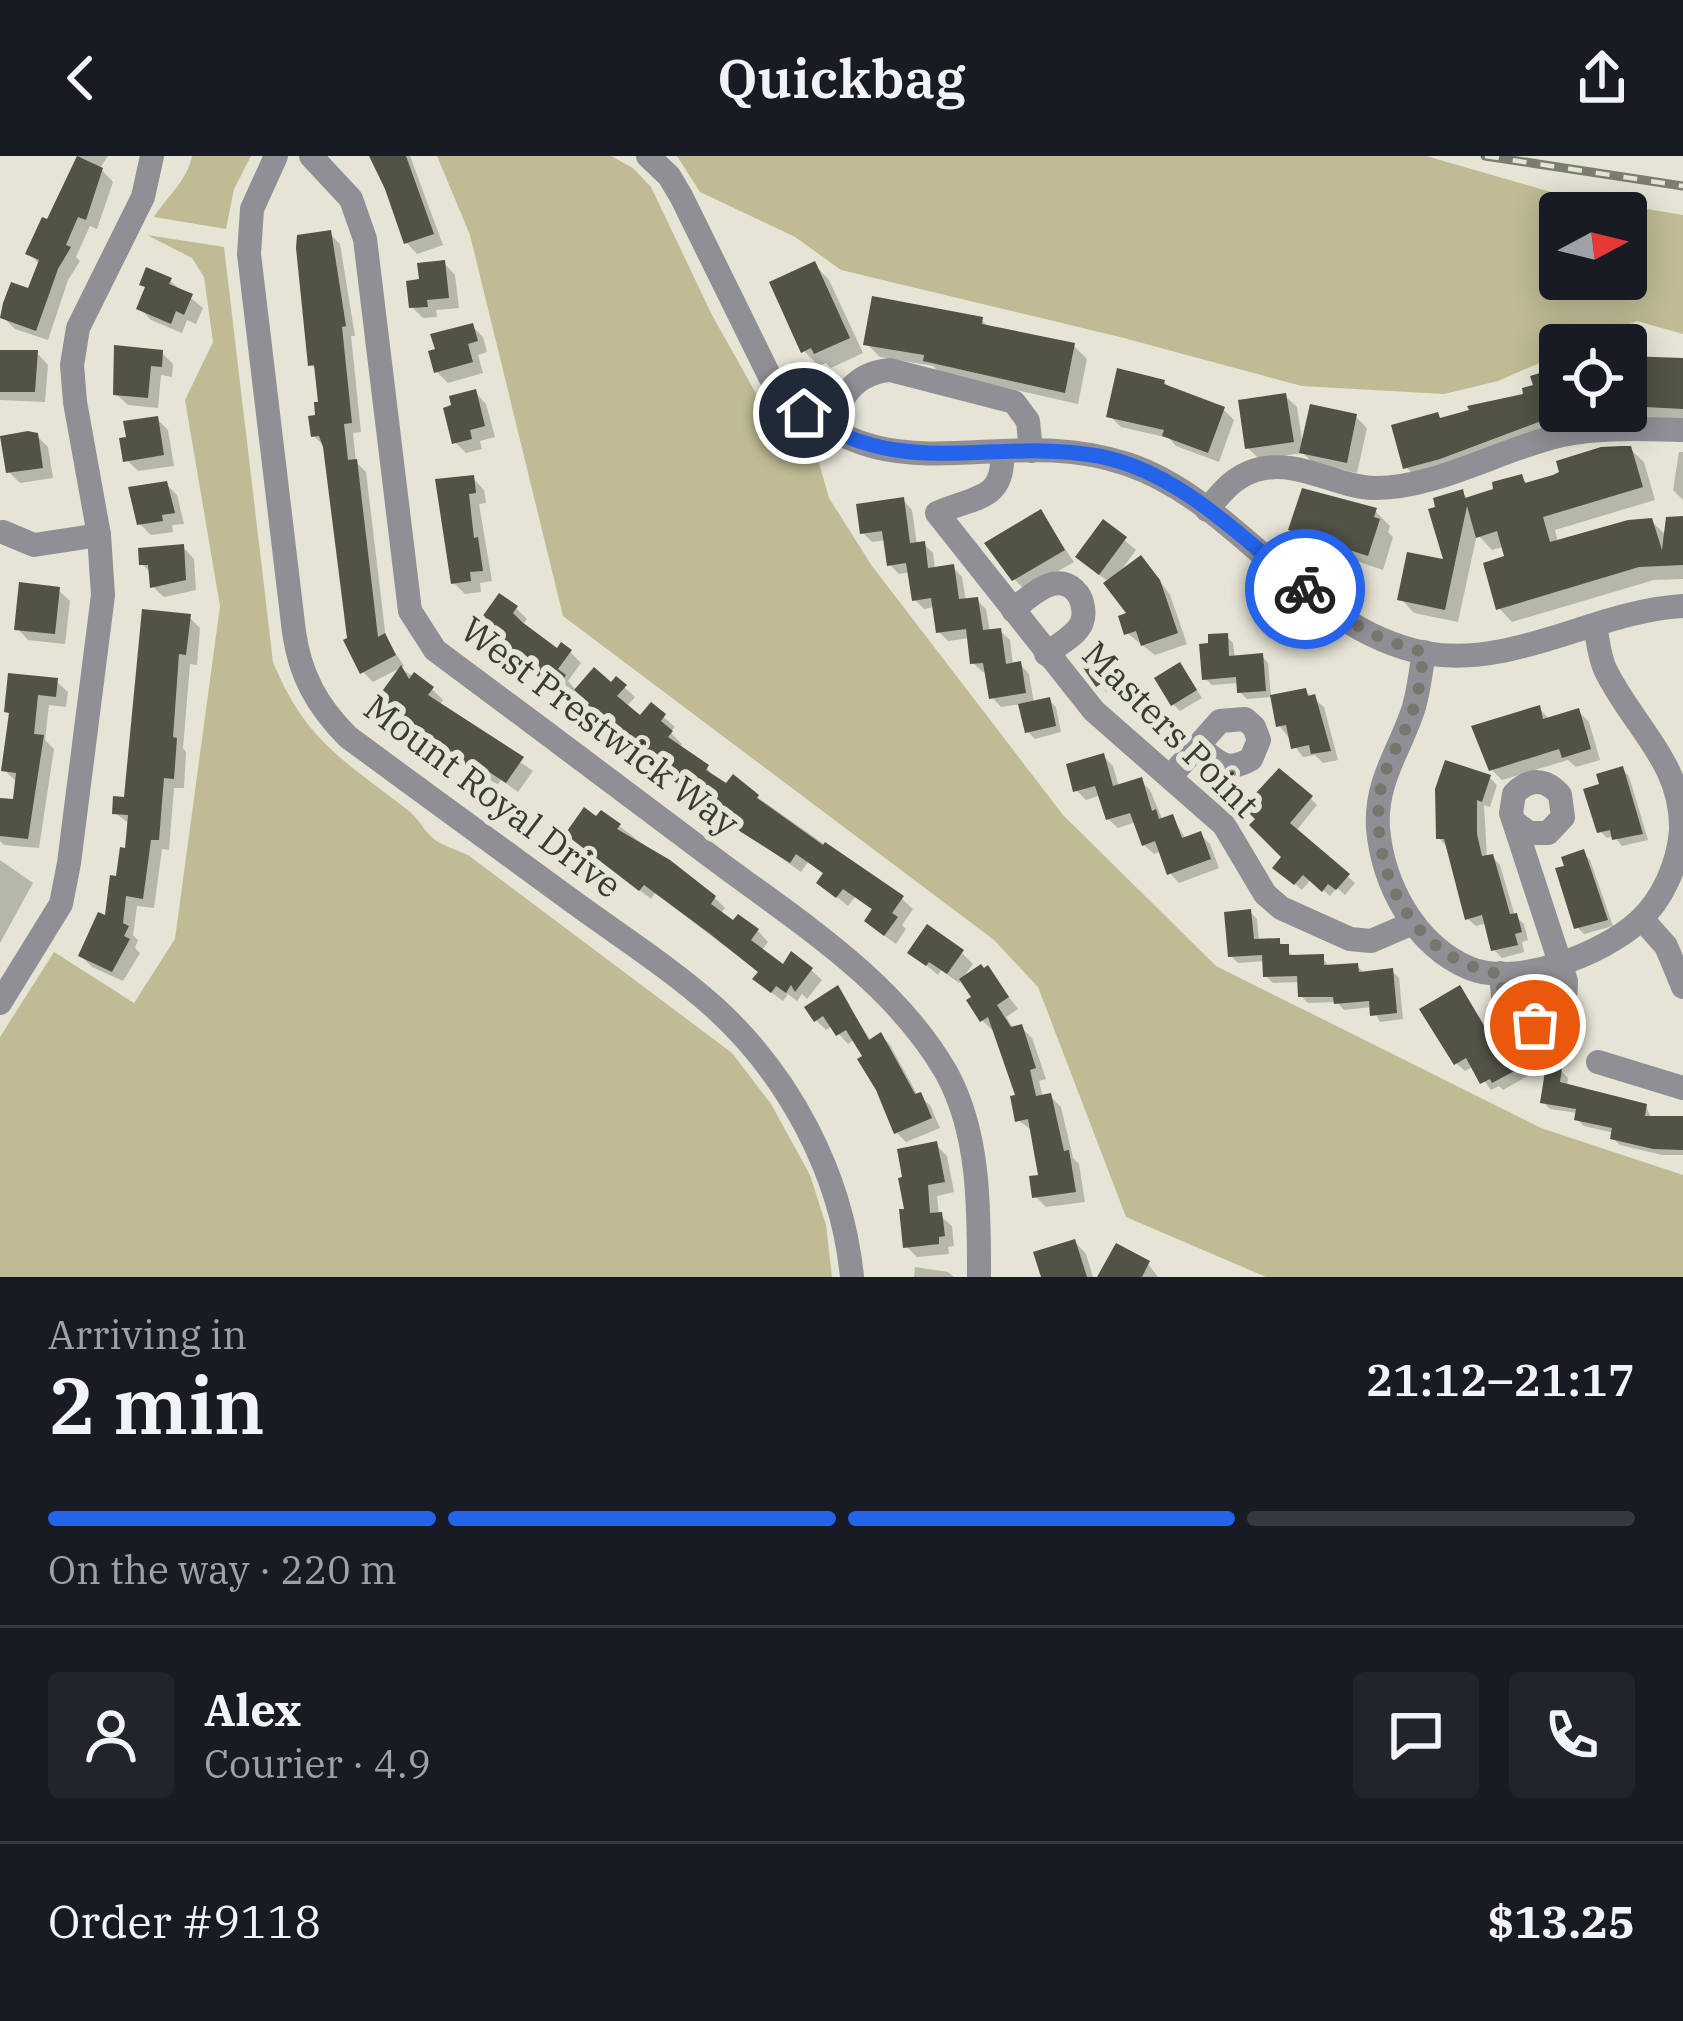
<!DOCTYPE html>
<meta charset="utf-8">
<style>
body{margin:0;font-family:"IBM Plex Serif",serif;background:#20242c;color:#f1f3f6;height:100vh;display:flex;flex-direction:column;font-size:45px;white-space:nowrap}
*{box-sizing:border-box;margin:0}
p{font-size:39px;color:#9ea1a6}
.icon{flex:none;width:66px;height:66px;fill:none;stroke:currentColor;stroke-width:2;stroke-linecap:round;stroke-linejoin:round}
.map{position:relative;height:1121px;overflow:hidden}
.side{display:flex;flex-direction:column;background:#171b24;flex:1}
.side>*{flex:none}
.needle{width:78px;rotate:83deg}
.tools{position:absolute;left:1539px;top:36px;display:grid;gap:24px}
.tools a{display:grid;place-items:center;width:108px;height:108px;border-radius:12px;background:#171b24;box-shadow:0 6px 30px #0003;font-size:60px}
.pin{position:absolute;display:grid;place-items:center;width:102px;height:102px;color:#fff;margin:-51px;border:6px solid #fff;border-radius:50%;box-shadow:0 3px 12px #0007}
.courier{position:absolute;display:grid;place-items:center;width:120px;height:120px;margin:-60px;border:9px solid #2563eb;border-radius:50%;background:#fff;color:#222;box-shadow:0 3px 15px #0007}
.summary em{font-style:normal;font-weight:600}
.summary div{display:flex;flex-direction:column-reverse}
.summary{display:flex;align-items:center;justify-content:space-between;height:204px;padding:0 48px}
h1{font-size:78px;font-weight:600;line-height:90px}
.bar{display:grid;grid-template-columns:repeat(4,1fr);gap:18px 12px;align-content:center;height:144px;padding:0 48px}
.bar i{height:15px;border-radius:9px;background:#363941}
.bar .current{background:#2563eb}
.bar p{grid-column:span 4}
.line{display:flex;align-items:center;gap:30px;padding:0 48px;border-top:3px solid #363941}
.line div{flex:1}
.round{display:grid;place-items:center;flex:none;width:126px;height:126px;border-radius:12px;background:#20242c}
header{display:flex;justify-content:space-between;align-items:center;height:156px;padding:0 48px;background:#171b24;font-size:54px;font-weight:600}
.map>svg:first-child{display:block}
.green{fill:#c0bb95;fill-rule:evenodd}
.shadow{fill:#0003}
.building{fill:#535246}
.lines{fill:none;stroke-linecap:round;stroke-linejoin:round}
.minor{stroke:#8f8f95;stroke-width:24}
.rail-casing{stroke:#7d7c72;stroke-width:9}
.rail{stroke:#e5e4d5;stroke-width:4.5;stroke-dasharray:14;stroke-linecap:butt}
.done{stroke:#76766c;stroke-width:12;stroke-dasharray:0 21.6}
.route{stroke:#2563eb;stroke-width:15}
.labels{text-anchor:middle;stroke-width:12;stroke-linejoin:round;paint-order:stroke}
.street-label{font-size:36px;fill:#3b3a34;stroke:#e5e4d5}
</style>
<header><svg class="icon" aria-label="back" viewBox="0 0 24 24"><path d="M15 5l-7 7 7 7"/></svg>Quickbag<svg class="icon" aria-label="share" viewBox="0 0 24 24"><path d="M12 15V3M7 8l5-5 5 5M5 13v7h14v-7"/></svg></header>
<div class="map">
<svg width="1683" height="1121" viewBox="0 0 1683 1121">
<rect width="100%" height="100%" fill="#e5e4d5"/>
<g class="green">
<path d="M192 0H251L234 33 226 73 154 61C167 41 188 23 192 0Z"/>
<polygon points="437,0 611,0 633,12 651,31 712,159 758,241 814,289 829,342 872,410 1063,659 1216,810 1541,972 1683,1019 1683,1121 1266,1121 1126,1061 1038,831 994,784 563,460 470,79"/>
<path d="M677 0H1426L1558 38 1683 59V178L1637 165 1580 189H1560V198L1498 225 1444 238 1302 230 1120 181 841 114 795 81 700 36ZM1560 57H1626V123H1560Z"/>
<path d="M147 79 224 91 273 506C306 586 344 604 409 655 419 663 424 675 434 683 443 690 457 694 468 699L732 897 771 948 810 1019 826 1069 832 1121H0V881L54 796 134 847 175 783 220 450 185 244 213 186 204 121 192 102Z"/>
</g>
<g class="shadow">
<polygon points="78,0 108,0 100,12 113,26 97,73 90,70 76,101 80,105 68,124 48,184 15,173 4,162 30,136 40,109 29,97 49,67"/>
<polygon points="372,0 410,0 443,89 417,98 406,86"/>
<polygon points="330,78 340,88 355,180 351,180 361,276 353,277 356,306 366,316 386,483 404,510 373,526 363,516 350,483 324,290 314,280 322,248 318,215 311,209"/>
<polygon points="444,107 455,119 459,152 436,154 437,161 423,162 412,151 422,126"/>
<polygon points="814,108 829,124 863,197 831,212 826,207 819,210 804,195"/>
<polygon points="170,125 203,152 196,168 187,164 182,177 151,164 140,152"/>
<polygon points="981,164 991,173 1074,190 1087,203 1078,248 940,217 933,210 880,201 867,188"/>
<polygon points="472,170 483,181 487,196 478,199 483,217 448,227 437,216"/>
<polygon points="0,197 37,197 48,209 45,246 0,244"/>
<polygon points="162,197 173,208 172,221 161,219 158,252 128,249 116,238"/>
<polygon points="1626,203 1683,206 1683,264 1619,261 1419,324 1406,311 1443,265 1527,240 1560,214 1560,255 1626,255"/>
<polygon points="1164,226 1171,233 1223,253 1234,264 1219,306 1176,290 1169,282 1121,271 1110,260"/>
<polygon points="475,236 486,248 495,281 480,285 482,293 466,297 455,286"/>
<polygon points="1285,240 1297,251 1303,291 1356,261 1367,272 1357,317 1313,307 1303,297 1259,303 1248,292"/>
<polygon points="157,263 168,274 174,310 138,315 127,304"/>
<polygon points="37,280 48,291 53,322 20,327 9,316"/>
<polygon points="1630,293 1644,306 1655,344 1555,374 1558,387 1651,365 1667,380 1683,363 1683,423 1654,424 1512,466 1499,452 1508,402 1502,391 1492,394 1477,378 1458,466 1414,457 1401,443 1447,407 1462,336 1469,344 1521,321 1528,329"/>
<polygon points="1679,296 1683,296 1683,344 1673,334"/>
<polygon points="473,322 484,334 486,347 479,348 492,425 480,427 481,436 465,438 454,427 438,326"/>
<polygon points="166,328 177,339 184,368 172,369 173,376 151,379 140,368"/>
<polygon points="903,344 912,354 917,389 924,388 933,397 935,414 953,411 962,421 966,445 977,444 986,453 990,476 1000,475 1010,484 1013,509 1020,508 1029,518 1034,547 1049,544 1056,551 1061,576 1035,583 1028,576 1021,548 1001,551 992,541 988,516 983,516 973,507 970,482 948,485 939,476 935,451 924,453 915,444 911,416 899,418 890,409 886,384 872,386 863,377"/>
<polygon points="1375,355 1390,370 1388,376 1393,381 1383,414 1306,388 1291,373"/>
<polygon points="1041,357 1074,406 1025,434 1014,423"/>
<polygon points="1104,367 1136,394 1120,416 1152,414 1170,439 1187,488 1155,499 1127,477 1131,459 1109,426 1090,412"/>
<polygon points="183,391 194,403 196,434 164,441 152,430 152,418 142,408"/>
<polygon points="58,434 70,445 65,488 28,484 17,472"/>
<polygon points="516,452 527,463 522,470 557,496 570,496 581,507 568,525 575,533 568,542 490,481"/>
<polygon points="189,461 200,472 197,509 190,508 183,592 186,596 184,632 174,632 169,694 162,693 154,752 137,750 133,779 138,784 135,792 140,797 123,825 92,811 81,800 107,764 128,696 130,668 115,657 126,644"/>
<polygon points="1226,480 1233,487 1235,502 1262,500 1268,507 1271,541 1247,543 1240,536 1239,527 1212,529 1205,522 1211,490"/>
<polygon points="1102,490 1126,524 1106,536 1084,508"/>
<polygon points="402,513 432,533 443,544 439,550 533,615 518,636 501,624 497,629 425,578"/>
<polygon points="1186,517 1202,542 1180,555 1173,548"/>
<polygon points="616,524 635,541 626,551 641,563 651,550 675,571 670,576 682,588 678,592 707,612 716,624 757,641 902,743 913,753 902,769 906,773 896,788 878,775 874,755 855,741 848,750 820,727 825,719 808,706 801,716 736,670 730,655 715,643 710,650 675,626 618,575 613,580 596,566"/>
<polygon points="56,525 68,536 66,551 49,549 45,584 54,593 39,692 4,689 0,685 0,645 16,647 16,625 4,614 11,560 7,555"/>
<polygon points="1305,535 1324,551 1338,604 1323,607 1315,599 1303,601 1279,569"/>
<polygon points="1539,552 1550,564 1578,555 1589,566 1600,604 1576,611 1568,604 1502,624 1491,613"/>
<polygon points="1103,600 1113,610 1119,631 1141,625 1150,634 1163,665 1172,661 1186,683 1200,678 1210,688 1219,712 1179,727 1170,717 1162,695 1154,698 1144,689 1136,666 1118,672 1108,663 1101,639 1086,644 1076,634"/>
<polygon points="1622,613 1629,620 1648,684 1622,690 1614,680 1607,682 1600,675 1603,630"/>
<polygon points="1489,621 1497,629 1490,651 1484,649 1487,702 1492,701 1500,709 1515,760 1524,768 1528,784 1522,786 1524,796 1502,802 1494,794 1487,767 1476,770 1468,763 1446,690 1439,682"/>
<polygon points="1311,643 1317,649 1296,675 1355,727 1345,739 1337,732 1330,740 1311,723 1302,734 1283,718 1285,701 1253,669"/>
<polygon points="619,670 715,742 725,752 720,758 734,769 739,762 758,775 768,786 761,795 783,812 811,814 822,824 807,843 802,838 797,845 788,838 783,845 767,833 760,817 655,737 651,743 579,688"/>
<polygon points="1583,697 1590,704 1613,770 1584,778 1577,771"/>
<polygon points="0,704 33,727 0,787"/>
<polygon points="1250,756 1257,763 1259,786 1278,785 1295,802 1322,801 1330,812 1357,810 1365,818 1392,815 1399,822 1403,863 1380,866 1372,851 1344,854 1337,846 1308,847 1301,840 1300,826 1273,827 1266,820 1266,805 1238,807 1231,800"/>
<polygon points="911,796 962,797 973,808 959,827 941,814 938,819"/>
<polygon points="988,813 1018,853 1006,861 1014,873 1021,871 1032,882 1046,923 1039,925 1043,942 1050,940 1061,951 1073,1002 1079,1008 1085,1046 1046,1051 1035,1040 1041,1021 1033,975 1018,964 1018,942 993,875 982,864"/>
<polygon points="1459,832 1500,896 1508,891 1528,920 1503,934 1499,930 1491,934 1474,910 1465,915 1456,907"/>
<polygon points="838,833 871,885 881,879 890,889 918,940 930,949 940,972 906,986 896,976 855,883 848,888 832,870 826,874 816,864"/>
<polygon points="1561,915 1568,922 1567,931 1646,951 1652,963 1683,963 1683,999 1662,999 1620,989 1613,982 1614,977 1584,970 1577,963 1578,957 1550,953 1543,946"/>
<polygon points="936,989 947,1000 954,1036 937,1040 939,1059 952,1070 954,1090 948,1091 949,1098 917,1101 906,1090"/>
<polygon points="1075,1086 1086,1098 1093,1121 1044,1121"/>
<polygon points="1148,1108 1158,1121 1101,1121"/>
<polygon points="915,1111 948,1116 954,1121 914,1121"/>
</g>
<g class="building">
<polygon points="77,0 103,12 86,64 78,61 66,89 71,91 58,113 36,175 0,162 3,147 11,126 28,132 39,104 25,98 42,61 47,63"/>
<polygon points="369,0 406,0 434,78 404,88 385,33"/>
<polygon points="331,74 346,170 342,171 352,267 344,268 348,304 357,303 378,481 385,477 396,499 360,518 343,484 347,482 323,291 319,280 311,281 308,260 315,259 314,246 318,246 314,209 308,210 296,92 297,79"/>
<polygon points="445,104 449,142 427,144 428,151 409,152 406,125 419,123 417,107"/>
<polygon points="815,105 850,182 814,198 811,192 801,197 769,126"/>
<polygon points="146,111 172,122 169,128 193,138 184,159 176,155 171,168 136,153 145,131 139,129"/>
<polygon points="872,140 983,161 982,168 1075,187 1065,237 923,205 924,199 863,189"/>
<polygon points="473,167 478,185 468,188 473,206 434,217 428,195 435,193 430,178"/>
<polygon points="114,189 163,194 162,211 151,210 148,242 113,239"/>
<polygon points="0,194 38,194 35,236 0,236"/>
<polygon points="1626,200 1683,202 1683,253 1626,250"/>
<polygon points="1560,211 1560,258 1440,303 1403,313 1391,269 1438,256 1440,262 1469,254 1467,250 1523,238 1522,232 1533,229 1530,220"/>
<polygon points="1117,212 1165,224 1164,228 1225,251 1208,297 1162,280 1164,274 1106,261"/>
<polygon points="476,233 485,270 470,274 472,283 452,288 443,252 451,249 449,240"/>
<polygon points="1286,237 1294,286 1245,293 1238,244"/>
<polygon points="1310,248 1357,258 1347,307 1299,297"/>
<polygon points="158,260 164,299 123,306 119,282 126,281 123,265"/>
<polygon points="28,275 38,277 43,312 6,317 0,280"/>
<polygon points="1621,290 1631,290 1643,331 1543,361 1550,386 1628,364 1652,362 1662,394 1666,361 1683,360 1683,409 1639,411 1496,454 1483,407 1504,400 1497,375 1476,382 1467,350 1445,454 1397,444 1407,396 1443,403 1428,353 1435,351 1433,342 1463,333 1465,342 1493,333 1492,326 1522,318 1525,327 1553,319 1559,316 1556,305 1601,291"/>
<polygon points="474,319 476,337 469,338 474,382 478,381 483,415 470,416 471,425 451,428 435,323"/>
<polygon points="167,325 175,357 162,359 163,365 137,369 128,331"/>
<polygon points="1302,332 1377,352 1374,361 1380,363 1368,400 1288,374"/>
<polygon points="904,341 910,387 925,385 928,412 954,408 959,443 978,441 983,474 1001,472 1006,508 1021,505 1026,537 989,543 983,507 970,508 966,473 936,477 931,442 912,445 906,407 887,410 882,375 860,378 856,348"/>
<polygon points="1041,353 1065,394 1012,425 984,387"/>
<polygon points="1103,363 1127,381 1099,419 1075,401"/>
<polygon points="184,388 186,424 150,432 148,409 139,409 138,392"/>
<polygon points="1141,399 1160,424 1178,477 1141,490 1136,475 1124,479 1118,460 1126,457 1103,427"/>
<polygon points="19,426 60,431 55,478 14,474"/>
<polygon points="499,437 518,450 513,457 522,466 557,492 561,486 572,494 558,513 566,519 556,534 486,482 494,470 482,461"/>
<polygon points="142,453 191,458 186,499 179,498 173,581 177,582 174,623 164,622 159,684 151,684 143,743 126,740 123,767 129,770 124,780 130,783 112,816 78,800 98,756 105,759 110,719 116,720 120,691 125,692 128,659 112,658 113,640 124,641"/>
<polygon points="1228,477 1229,500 1263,497 1266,535 1237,537 1236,521 1202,524 1199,488 1208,487 1208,478"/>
<polygon points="1102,486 1121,516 1096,531 1080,507 1088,502 1085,497"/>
<polygon points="1180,506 1197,534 1171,550 1154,522"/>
<polygon points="401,509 409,523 414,516 434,531 428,539 524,601 506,627 489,616 485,621 450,599 378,541"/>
<polygon points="594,511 611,526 616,520 627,529 617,540 640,559 651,546 666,558 661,565 673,575 668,581 709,609 706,614 726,627 733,618 759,639 757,642 823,689 825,686 904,740 892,757 898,761 884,780 864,765 872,753 843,733 836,742 816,727 823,717 796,698 790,707 741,676 722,660 727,654 703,635 699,642 660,616 662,613 606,567 601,572 582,556 589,547 574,534"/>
<polygon points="8,517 58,522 56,541 38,539 34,578 44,579 28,683 0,680 0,642 13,643 16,617 1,615 9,557 4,556"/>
<polygon points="1306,532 1308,540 1315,538 1331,595 1311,598 1309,589 1291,593 1286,569 1276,571 1270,539"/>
<polygon points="1050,541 1056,570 1025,577 1018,548"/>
<polygon points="1540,549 1543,563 1579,552 1591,593 1562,602 1559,593 1489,615 1471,570"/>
<polygon points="1104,597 1113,630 1142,621 1152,655 1156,653 1159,663 1173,658 1182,682 1201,675 1211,703 1167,719 1155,685 1142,690 1130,657 1106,664 1095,630 1073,636 1066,608"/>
<polygon points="1445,604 1491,619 1482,646 1477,644 1477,678 1482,700 1493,698 1510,758 1517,757 1522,776 1515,778 1518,789 1491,795 1482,759 1465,764 1444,683 1436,683 1435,633"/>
<polygon points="1623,610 1643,678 1612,684 1610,674 1597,677 1583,633 1599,628 1596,618"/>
<polygon points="1279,612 1313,640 1290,667 1350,718 1336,734 1328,728 1322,736 1303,719 1294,729 1272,712 1281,701 1249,669 1255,663 1243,651"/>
<polygon points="584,651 596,660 601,654 621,668 617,673 670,704 716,740 711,748 733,764 738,758 759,773 751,784 783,808 791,795 813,812 795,836 791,829 786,837 776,830 771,837 752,823 758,816 709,777 644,729 639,735 565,678"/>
<polygon points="1584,693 1608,764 1574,773 1555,712 1564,710 1561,701"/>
<polygon points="1251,753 1254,783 1280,782 1280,788 1289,788 1289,799 1324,798 1324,809 1358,807 1359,816 1393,812 1397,857 1370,860 1369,845 1334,848 1333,841 1298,841 1297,820 1263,821 1262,799 1228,801 1224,756"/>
<polygon points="927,768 964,794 947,818 929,806 926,810 907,797"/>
<polygon points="981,808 984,812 988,809 1009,841 997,849 1011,871 1022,868 1036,912 1030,914 1036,940 1051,937 1064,995 1069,994 1076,1036 1032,1042 1029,1020 1038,1019 1028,963 1015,966 1010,940 1015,939 988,861 980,866 966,844 971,841 959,823"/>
<polygon points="838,829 869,884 881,876 915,938 921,936 932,962 894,978 876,934 857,903 862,900 846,874 836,880 823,860 814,866 804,851"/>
<polygon points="1460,829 1498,893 1509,887 1522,911 1492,927 1490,923 1480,928 1466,902 1454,909 1419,853"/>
<polygon points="1546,909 1562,912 1560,926 1647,948 1645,960 1683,960 1683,994 1653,993 1610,983 1612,972 1574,964 1576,953 1540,947"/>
<polygon points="937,985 945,1026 928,1029 930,1057 942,1056 945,1080 939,1081 939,1088 903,1092 899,1053 904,1053 898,1022 902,1021 897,993"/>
<polygon points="1075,1083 1087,1121 1041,1121 1033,1096"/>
<polygon points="1116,1087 1150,1105 1142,1121 1097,1121"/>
</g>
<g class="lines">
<g class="minor">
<path d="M276 0 252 53 249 98 294 476C300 519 317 550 348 581 421 635 494 688 568 742 617 778 669 811 714 851 790 920 842 1019 852 1121"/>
<path d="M311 0 351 43 365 83 410 455 435 494C528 563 620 632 713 702 797 765 892 823 946 916 980 977 979 1053 979 1121"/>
<path d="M648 0 669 20 681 40 770 221C882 354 993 263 1127 308 1240 346 1305 474 1425 497 1514 513 1595 455 1683 450"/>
<path d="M828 274C841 243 852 217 890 214L1014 246 1028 265 1031 295"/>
<path d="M1002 296C1005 345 975 340 937 357L1094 555 1224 669 1265 738 1281 752 1350 783 1371 785 1413 767"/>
<path d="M1207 354C1222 336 1233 321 1256 314 1297 302 1335 331 1374 332 1435 333 1503 292 1562 279 1601 271 1644 273 1683 274"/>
<polyline points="3,376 34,389 99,379"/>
<path d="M1013 454C1030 440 1058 412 1078 438 1083 445 1085 458 1082 466 1077 480 1057 489 1046 498"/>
<path d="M1424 496C1421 514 1419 533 1414 551 1401 593 1375 624 1378 672 1383 729 1415 789 1469 812 1516 832 1603 798 1639 765 1663 743 1678 708 1681 675 1683 606 1632 570 1605 513 1599 500 1598 484 1595 469"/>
<path d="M1170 621 1220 565 1245 563 1254 571 1259 584 1251 603C1225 618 1218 605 1198 590"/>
<polyline points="1642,763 1666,790 1683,831"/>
<path d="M1501 817 1504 853 1521 868 1548 866 1565 847 1566 825 1511 657 1514 638C1529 622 1546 622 1560 639L1563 661 1548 677H1529L1514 666"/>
<polyline points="0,847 61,748 69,707 103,439 99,379 75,246 72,209 78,172 143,41 152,0"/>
<polyline points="1598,906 1683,932"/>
</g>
<defs>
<polyline id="rail" points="1485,0 1683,30"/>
</defs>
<use href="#rail" class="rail-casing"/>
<use href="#rail" class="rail"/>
</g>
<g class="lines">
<path class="done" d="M1305 433C1343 463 1377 485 1424 496 1421 514 1420 534 1414 551 1405 581 1384 606 1380 637 1369 718 1416 806 1501 818L1504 853 1521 868 1535 869"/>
<path class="route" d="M804 257C901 326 992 281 1098 300 1179 315 1243 383 1305 433"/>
</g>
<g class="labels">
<g class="street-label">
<text transform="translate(600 570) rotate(37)" y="13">West Prestwick Way</text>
<text transform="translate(1171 573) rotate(45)" y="13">Masters Point</text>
<text transform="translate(493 640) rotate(37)" y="13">Mount Royal Drive</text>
</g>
</g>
</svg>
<div class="tools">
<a><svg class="needle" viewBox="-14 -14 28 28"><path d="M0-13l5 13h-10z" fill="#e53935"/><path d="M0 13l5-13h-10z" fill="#9ea1a6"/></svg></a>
<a><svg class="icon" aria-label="locate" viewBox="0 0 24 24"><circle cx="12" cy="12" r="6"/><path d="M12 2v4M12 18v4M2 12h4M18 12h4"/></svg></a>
</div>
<div class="pin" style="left:1535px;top:869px;background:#ea580c"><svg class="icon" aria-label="bag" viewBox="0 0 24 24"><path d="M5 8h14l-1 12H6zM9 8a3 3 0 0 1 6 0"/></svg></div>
<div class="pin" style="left:804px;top:257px;background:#1f2937"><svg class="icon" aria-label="home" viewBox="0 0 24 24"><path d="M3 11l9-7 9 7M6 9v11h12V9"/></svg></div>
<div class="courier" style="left:1305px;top:433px"><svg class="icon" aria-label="bike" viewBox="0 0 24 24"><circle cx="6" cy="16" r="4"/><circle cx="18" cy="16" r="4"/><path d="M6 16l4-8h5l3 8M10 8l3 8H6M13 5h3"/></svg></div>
</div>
<section class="side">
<div class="summary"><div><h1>2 min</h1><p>Arriving in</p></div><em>21:12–21:17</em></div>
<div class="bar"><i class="current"></i><i class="current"></i><i class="current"></i><i></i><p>On the way · 220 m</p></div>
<div class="line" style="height:216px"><a class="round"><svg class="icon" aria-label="person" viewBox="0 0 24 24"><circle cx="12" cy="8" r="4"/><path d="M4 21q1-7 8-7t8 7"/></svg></a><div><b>Alex</b><p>Courier · 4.9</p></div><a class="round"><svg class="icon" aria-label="chat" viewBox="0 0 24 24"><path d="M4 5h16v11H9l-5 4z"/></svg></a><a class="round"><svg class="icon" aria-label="phone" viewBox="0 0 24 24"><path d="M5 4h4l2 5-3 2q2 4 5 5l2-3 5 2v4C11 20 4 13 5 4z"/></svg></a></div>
<div class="line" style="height:156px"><div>Order #9118</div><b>$13.25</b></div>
</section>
